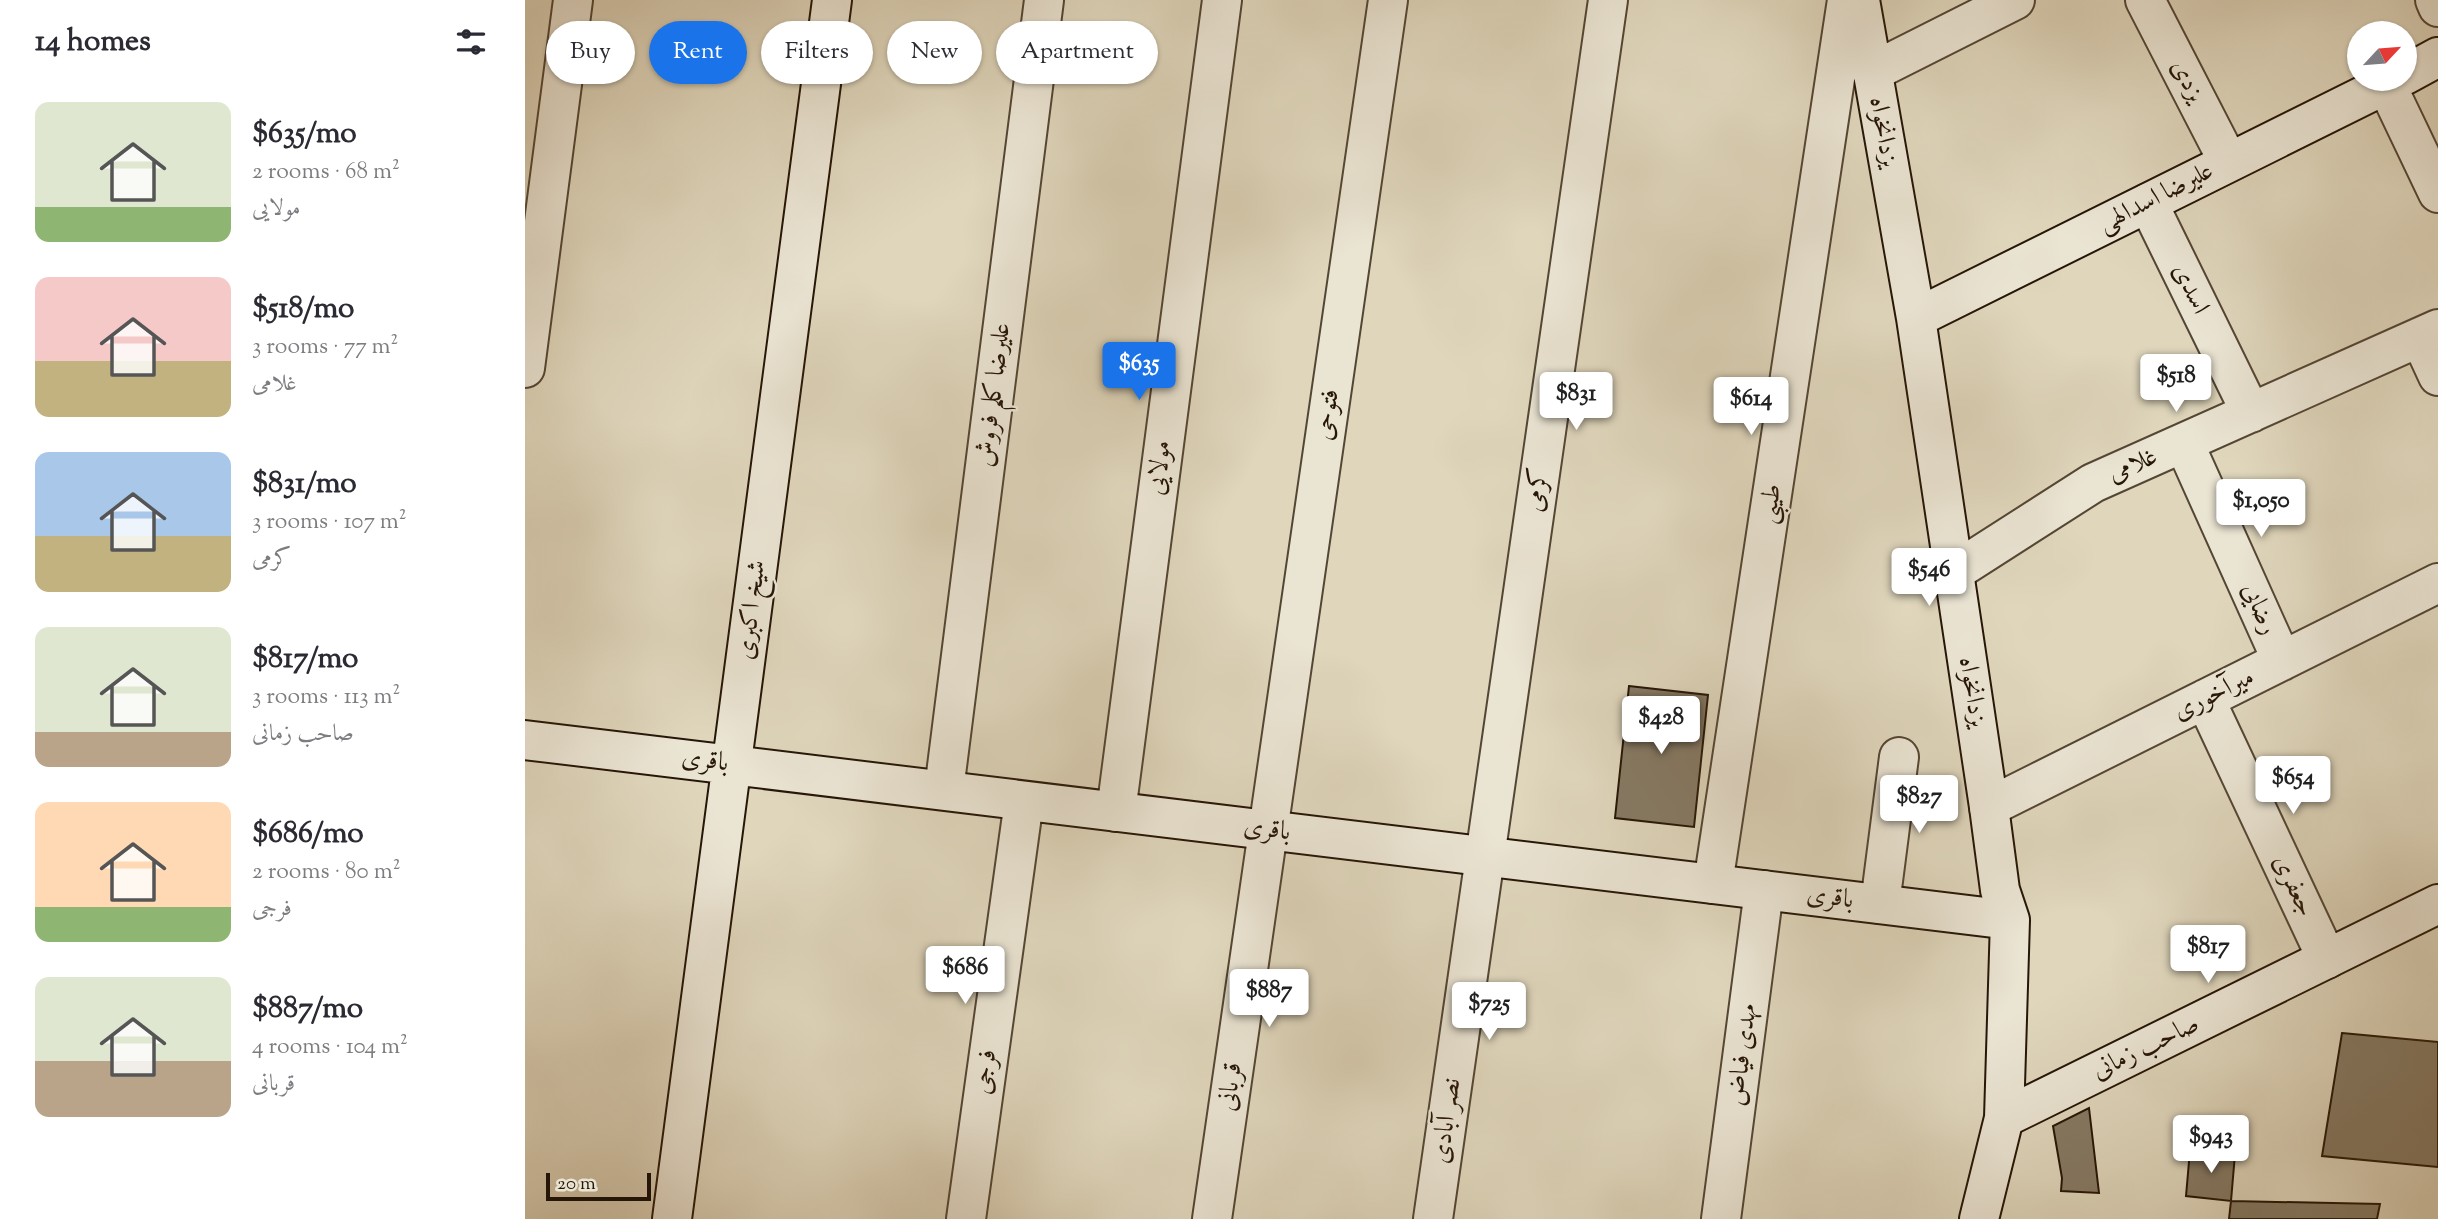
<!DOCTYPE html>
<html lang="en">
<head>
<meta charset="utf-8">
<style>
	:root { --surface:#fff; --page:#f7f7f7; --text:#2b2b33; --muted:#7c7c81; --accent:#1a73e8 }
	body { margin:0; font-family:"Sorts Mill Goudy",Amiri,serif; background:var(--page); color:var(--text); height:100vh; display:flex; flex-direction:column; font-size:26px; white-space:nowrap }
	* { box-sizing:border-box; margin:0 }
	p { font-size:23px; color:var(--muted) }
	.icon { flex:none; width:38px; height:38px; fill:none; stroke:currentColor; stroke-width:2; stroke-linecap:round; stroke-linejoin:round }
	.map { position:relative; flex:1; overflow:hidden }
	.sheet { display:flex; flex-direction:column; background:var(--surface); width:525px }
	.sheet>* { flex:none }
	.top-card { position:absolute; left:21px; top:21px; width:665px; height:63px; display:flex; gap:14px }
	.needle { width:46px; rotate:64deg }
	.buttons { position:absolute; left:1822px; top:21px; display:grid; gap:14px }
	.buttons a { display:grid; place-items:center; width:70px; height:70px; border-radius:50%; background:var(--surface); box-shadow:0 2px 5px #0004; font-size:35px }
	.scale { position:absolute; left:21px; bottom:18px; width:105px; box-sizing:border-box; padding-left:7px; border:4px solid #261607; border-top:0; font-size:19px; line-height:24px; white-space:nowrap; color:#261607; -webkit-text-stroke:5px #eae4d3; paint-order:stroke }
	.price { position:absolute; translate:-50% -60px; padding:0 16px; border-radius:7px; background:#fff; color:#222; font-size:23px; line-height:46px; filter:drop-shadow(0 2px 4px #0008) }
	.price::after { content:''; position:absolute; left:50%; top:42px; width:21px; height:16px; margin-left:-10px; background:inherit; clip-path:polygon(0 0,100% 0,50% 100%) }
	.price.on { background:var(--accent); color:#fff }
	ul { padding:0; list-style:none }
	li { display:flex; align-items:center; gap:21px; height:175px; padding:0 35px }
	li span { display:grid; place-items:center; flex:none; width:196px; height:140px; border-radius:14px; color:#555 }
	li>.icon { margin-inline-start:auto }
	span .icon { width:84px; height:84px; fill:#fffc; stroke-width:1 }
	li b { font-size:30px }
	h2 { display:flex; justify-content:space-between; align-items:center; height:84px; padding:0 35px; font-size:30px }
	.tag { padding:0 24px; border-radius:32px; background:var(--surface); box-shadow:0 2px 5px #0004; font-size:24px; line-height:63px }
	.tag.on { background:var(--accent); color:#fff }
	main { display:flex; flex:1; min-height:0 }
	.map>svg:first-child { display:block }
	.building { fill:#867a65; stroke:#261607; stroke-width:2 }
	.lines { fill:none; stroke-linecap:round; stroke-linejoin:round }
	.street-casing { stroke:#544634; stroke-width:42 }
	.secondary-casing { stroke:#261607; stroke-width:42 }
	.street { stroke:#eae4d3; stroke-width:38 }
	.secondary { stroke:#eae4d3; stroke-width:38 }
	.labels { text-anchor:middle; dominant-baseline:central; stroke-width:5; stroke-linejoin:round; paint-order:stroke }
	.street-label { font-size:26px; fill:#261607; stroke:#eae4d3 }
</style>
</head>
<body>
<main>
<section class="sheet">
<h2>14 homes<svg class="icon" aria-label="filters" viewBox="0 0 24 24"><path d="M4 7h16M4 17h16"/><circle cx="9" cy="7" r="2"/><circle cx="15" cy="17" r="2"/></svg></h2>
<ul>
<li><span style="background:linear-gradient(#dfe7d0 75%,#8fb573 0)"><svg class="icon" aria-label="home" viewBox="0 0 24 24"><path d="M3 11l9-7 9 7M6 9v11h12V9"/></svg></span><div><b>$635/mo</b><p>2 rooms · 68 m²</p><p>مولایی</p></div></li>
<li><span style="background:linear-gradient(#f6c9c9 60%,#c2b280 0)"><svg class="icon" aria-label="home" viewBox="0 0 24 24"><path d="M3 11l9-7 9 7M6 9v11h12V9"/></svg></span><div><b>$518/mo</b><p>3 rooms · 77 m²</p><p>غلامی</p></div></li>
<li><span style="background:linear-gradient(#a9c7e8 60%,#c2b280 0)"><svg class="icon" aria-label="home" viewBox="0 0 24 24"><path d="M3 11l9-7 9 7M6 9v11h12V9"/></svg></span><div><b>$831/mo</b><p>3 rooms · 107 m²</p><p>کرمی</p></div></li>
<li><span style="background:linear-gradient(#dfe7d0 75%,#b9a48a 0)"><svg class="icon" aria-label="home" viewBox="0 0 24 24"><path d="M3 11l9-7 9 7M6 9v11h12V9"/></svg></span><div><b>$817/mo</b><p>3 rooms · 113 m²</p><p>صاحب زمانی</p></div></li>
<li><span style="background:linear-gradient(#ffd9b3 75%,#8fb573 0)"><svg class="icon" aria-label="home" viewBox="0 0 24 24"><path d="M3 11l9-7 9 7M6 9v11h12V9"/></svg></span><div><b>$686/mo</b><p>2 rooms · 80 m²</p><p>فرجی</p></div></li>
<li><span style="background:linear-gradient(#dfe7d0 60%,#b9a48a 0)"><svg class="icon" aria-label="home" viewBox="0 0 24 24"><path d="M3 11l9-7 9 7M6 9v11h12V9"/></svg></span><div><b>$887/mo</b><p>4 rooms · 104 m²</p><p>قربانی</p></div></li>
</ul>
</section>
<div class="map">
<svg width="1913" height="1219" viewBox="0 0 1913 1219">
	<rect width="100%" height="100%" fill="#dfd6bc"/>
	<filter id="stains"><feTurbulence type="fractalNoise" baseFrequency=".00286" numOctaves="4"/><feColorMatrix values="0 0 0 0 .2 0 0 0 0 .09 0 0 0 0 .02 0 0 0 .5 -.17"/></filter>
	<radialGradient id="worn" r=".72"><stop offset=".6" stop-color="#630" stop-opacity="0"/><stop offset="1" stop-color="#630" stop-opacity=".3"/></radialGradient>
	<path class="building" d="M 1104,686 L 1183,695 L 1169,827 L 1090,818 Z
		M 1817,1033 L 1913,1042 L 1913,1167 L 1797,1156 Z
		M 1564,1108 L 1574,1193 L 1536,1191 L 1537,1178 L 1528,1126 Z
		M 1665,1150 L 1710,1154 L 1706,1201 L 1661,1196 Z
		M 1706,1201 L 1855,1204 L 1852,1219 L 1704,1219 Z"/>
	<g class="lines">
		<defs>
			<path id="street" d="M 1620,0 L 1703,161
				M 1910,0 L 1913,7
				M 1347,72 L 1490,0
				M 1861,84 L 1913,193
				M 1623,203 L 1726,413
				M 1895,337 L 1913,376
				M 0,368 L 48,0
				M 1659,443 L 1757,661
				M 1429,572 L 1568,483 L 1913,329
				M 1680,699 L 1802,959
				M 419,790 L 519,0
				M 1464,807 L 1913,583
				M 591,812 L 697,0
				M 1188,884 L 1322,0
				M 1355,904 L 1374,757
				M 441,1219 L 499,801
				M 687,1219 L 863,0
				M 908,1219 L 1083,0
				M 1196,1219 L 1239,890"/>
			<path id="secondary" d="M 1335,0 L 1391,318 L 1464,807 L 1475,890 L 1485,920 L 1479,1118 L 1454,1219
				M 1880,75 L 1913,57
				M 1391,318 L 1872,79
				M 0,740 L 1485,920
				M 1479,1118 L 1913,904
				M 147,1219 L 307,0"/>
		</defs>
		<use href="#street" class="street-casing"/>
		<use href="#secondary" class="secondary-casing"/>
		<use href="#street" class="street"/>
		<use href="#secondary" class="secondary"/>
	</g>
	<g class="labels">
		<g class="street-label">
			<text transform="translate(1662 81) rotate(63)">یزدی</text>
			<text transform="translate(1358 132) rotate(80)">یزدانخواه</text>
			<text transform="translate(1631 198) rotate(-27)">علیرضا اسدالهی</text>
			<text transform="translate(1665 289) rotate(64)">اسدی</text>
			<text transform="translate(469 395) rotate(-83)">علیرضا کلم فروش</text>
			<text transform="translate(803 415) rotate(-82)">فتوحی</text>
			<text transform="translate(1608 466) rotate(-24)">غلامی</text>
			<text transform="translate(635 468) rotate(-83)">مولایی</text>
			<text transform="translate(1013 490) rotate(-82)">کرمی</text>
			<text transform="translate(1246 504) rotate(-81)">طیبی</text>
			<text transform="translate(1734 609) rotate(66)">رضایی</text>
			<text transform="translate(227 610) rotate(-83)">شیخ اکبری</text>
			<text transform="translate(1447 692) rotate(81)">یزدانخواه</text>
			<text transform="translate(1689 695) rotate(-26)">میرآخوری</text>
			<text transform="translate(180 761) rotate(7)">باقری</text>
			<text transform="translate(742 830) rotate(7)">باقری</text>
			<text transform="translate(1768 886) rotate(65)">جعفری</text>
			<text transform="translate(1305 898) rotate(7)">باقری</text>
			<text transform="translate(1621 1048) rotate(-26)">صاحب زمانی</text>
			<text transform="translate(1218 1055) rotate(-83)">مهدی فیاض</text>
			<text transform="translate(461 1072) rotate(-82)">فرجی</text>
			<text transform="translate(706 1087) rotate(-82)">قربانی</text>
			<text transform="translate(922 1121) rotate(-82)">نصر آبادی</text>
		</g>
	</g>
	<rect width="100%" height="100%" filter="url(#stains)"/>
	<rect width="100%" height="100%" fill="url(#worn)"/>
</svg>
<div class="buttons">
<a><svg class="needle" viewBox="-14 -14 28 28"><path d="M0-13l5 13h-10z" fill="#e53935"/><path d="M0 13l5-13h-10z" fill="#7c7c81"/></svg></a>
</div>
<div class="scale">20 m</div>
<b class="price on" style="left:614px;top:402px">$635</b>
<b class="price" style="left:1651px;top:414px">$518</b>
<b class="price" style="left:1051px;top:432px">$831</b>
<b class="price" style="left:1226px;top:437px">$614</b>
<b class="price" style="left:1736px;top:539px">$1,050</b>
<b class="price" style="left:1404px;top:608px">$546</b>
<b class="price" style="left:1136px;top:756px">$428</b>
<b class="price" style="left:1768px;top:816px">$654</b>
<b class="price" style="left:1394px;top:835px">$827</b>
<b class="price" style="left:1683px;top:985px">$817</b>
<b class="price" style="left:440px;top:1006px">$686</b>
<b class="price" style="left:744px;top:1029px">$887</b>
<b class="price" style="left:964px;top:1042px">$725</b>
<b class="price" style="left:1686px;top:1175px">$943</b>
<div class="top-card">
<a class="tag">Buy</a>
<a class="tag on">Rent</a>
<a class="tag">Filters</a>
<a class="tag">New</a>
<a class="tag">Apartment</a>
</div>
</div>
</main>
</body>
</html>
